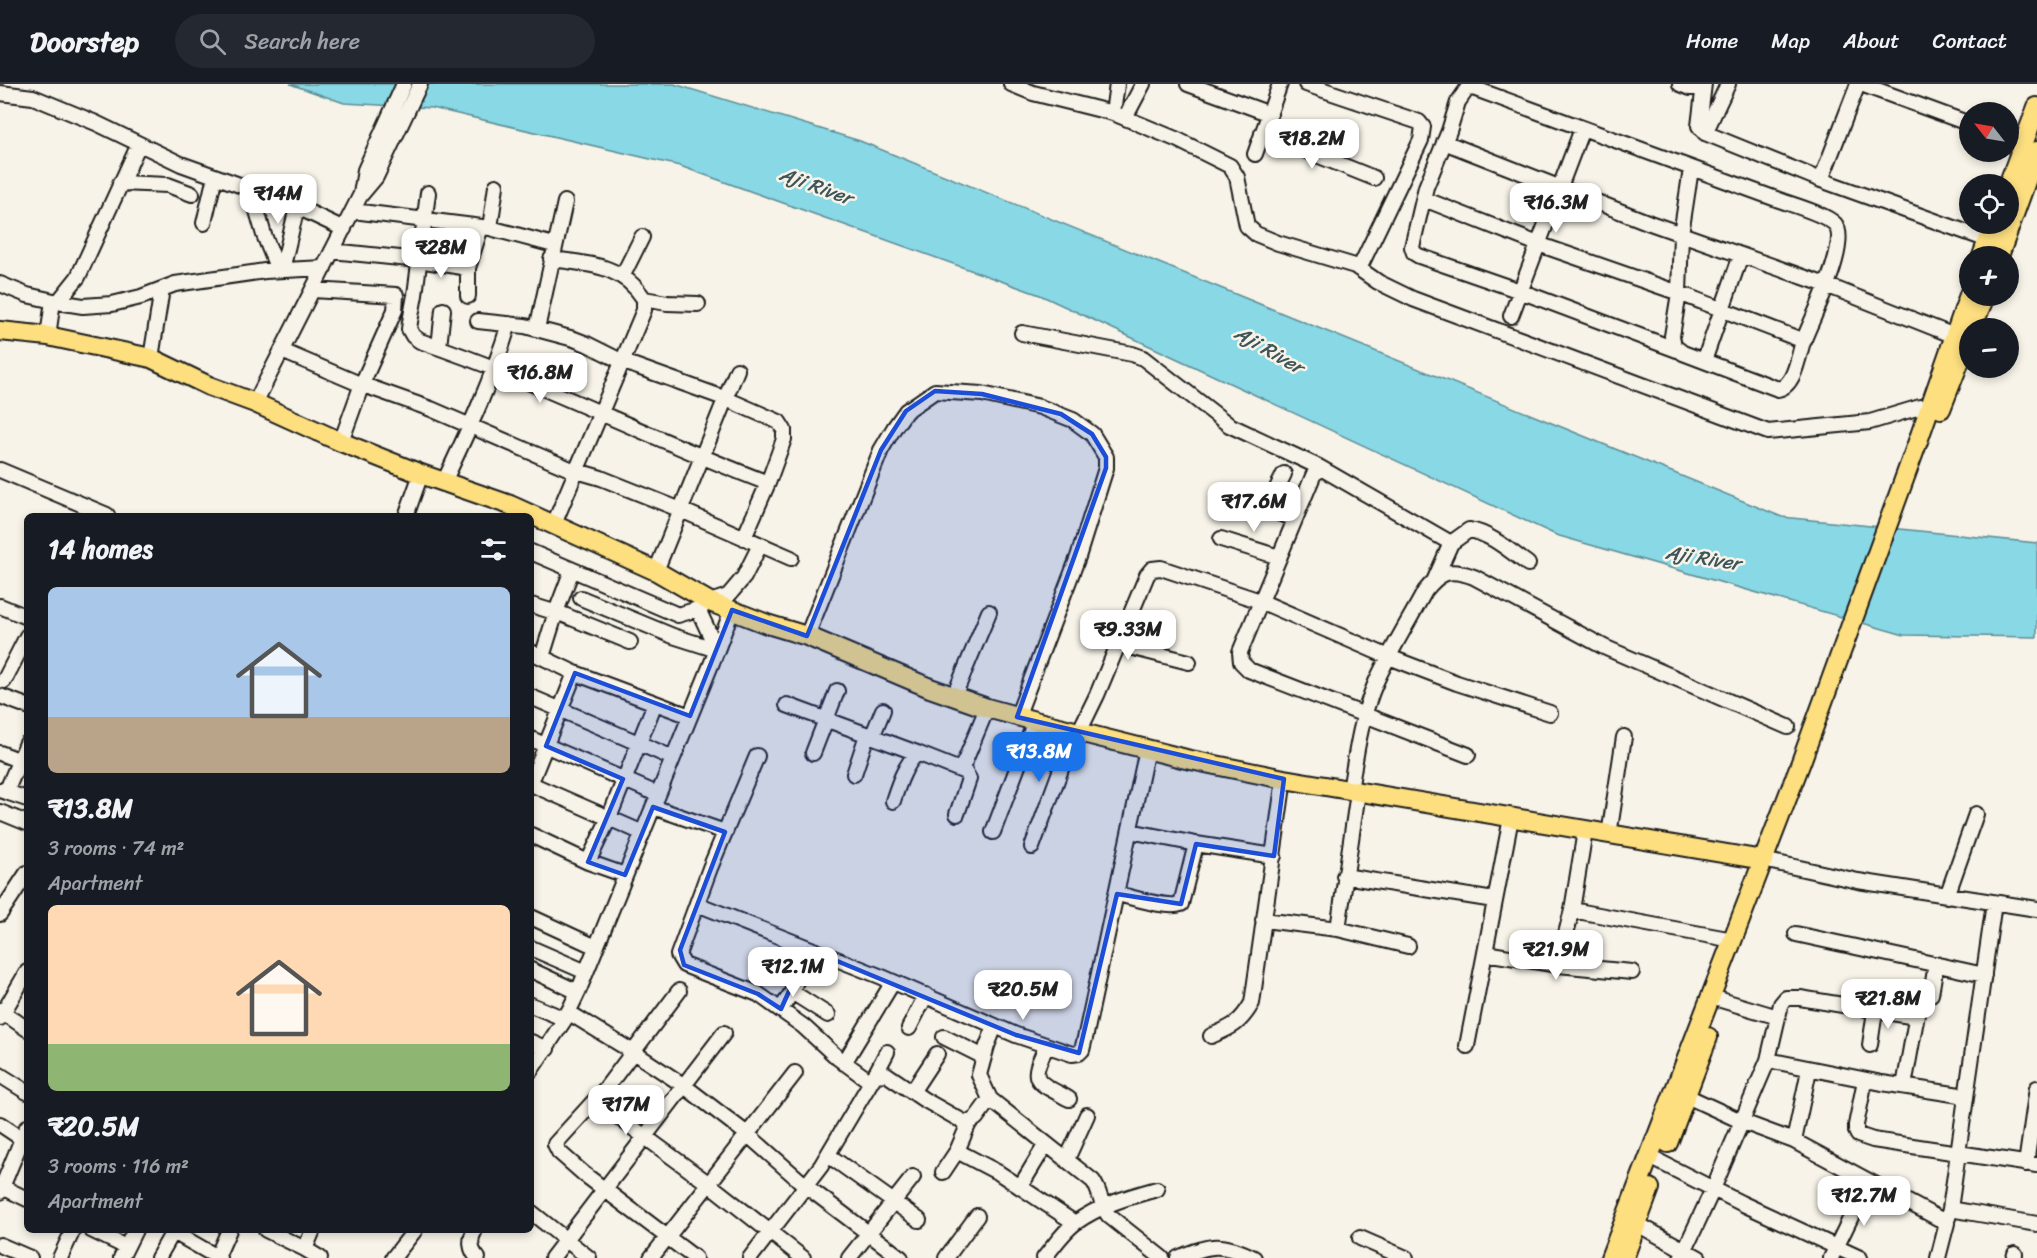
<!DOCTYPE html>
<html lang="en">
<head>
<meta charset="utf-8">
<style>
	:root { --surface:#171b24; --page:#242831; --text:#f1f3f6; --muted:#9ea1a6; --line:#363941; --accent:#1a73e8 }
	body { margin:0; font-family:Sriracha,sans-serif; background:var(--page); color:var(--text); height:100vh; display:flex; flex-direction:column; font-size:22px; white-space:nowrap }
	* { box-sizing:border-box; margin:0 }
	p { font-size:20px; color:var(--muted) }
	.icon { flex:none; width:33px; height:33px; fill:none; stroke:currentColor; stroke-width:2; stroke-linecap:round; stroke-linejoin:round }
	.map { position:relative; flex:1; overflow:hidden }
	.side { position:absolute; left:24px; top:429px; width:510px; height:720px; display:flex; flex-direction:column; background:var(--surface); border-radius:9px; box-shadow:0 3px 9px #0003 }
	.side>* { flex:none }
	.needle { width:39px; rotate:301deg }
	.tools { position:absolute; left:1959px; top:18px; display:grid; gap:12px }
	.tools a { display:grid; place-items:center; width:60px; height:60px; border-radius:50%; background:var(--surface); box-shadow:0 3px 9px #0003; font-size:30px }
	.price { position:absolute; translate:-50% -51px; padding:0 14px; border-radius:12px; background:#fff; color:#222; font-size:20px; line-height:39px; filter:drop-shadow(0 2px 3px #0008) }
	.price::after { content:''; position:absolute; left:50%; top:36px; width:18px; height:14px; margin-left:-9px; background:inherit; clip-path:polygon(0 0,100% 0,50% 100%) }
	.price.current { background:var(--accent); color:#fff }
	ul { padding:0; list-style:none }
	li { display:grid; align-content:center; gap:12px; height:318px; padding:0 24px }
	li span { display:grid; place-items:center; height:186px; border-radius:9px; color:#555 }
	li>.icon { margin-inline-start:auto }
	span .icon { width:108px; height:108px; fill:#fffc; stroke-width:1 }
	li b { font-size:26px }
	h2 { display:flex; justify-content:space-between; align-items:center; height:72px; padding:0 24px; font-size:26px }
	header { display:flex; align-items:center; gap:36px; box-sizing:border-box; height:84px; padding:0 30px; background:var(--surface); border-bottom:2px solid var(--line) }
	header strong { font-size:28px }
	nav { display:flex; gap:33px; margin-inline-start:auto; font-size:21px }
	.search { width:420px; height:54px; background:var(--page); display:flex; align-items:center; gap:15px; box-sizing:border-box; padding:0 21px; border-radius:33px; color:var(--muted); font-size:22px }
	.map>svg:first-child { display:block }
	.water { fill:#89d8e6; stroke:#5d8d95; stroke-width:1.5 }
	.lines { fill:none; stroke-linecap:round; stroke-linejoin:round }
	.minor-casing { stroke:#1c1c1c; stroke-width:18 }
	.major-casing { stroke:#1c1c1c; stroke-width:22 }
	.minor { stroke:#f7f3e8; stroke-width:14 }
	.major { stroke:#fddf80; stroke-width:18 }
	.marked { fill:#1d4ed8; fill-opacity:0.2; stroke:#1d4ed8; stroke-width:4.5; stroke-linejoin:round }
	.labels { text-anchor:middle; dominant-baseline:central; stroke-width:5; stroke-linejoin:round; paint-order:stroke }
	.water-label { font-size:20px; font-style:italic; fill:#3d5459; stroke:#f7f3e8 }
</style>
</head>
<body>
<header>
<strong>Doorstep</strong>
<div class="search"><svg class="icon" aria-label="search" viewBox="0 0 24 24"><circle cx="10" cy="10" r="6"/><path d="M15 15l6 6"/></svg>Search here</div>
<nav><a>Home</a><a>Map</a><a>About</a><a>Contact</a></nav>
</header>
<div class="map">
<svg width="2037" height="1174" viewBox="0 0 2037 1174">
	<rect width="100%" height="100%" fill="#f7f3e8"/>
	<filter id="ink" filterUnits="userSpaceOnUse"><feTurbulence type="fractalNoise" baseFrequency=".0167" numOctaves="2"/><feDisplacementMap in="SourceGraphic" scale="12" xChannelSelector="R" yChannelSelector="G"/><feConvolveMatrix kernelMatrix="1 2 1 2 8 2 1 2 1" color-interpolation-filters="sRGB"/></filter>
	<g filter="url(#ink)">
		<path class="water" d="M 290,0 L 674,0 L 860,57 L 1782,433 L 2037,459 L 2037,553 L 1904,551 L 1556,451 L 1040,211 L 680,82 L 432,24 L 344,19 Z"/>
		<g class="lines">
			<defs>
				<path id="minor" d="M 1011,0 L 1033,9 L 1113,29
					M 1117,0 L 1113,29 L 1178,56 L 1230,82 L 1237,93 L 1247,142 L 1256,150 L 1278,159 L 1355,182 L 1378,198 L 1413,215 L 1768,348 L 1870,338 L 1920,323 L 1930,323 L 1939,326
					M 1188,0 L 1270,30
					M 1306,0 L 1419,38 L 1423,43 L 1421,56 L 1359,185
					M 1680,0 L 1690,4 L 1703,3
					M 1704,0 L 1699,42 L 1705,49 L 1821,96 L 1988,156
					M 1861,0 L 1970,40
					M 0,9 L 33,13 L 96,39 L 181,80 L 287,118 L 344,145
					M 1125,34 L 1143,0
					M 1262,49 L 1374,94
					M 1705,49 L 1728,0
					M 2008,54 L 2024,59
					M 1444,58 L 1650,139 L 1826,201 L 1962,255
					M 1255,70 L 1280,0
					M 1821,96 L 1858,0
					M 120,99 L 168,101 L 192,110
					M 251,106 L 264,151 L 278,186
					M 428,109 L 415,211 L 410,238 L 409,245 L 413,252 L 420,257 C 539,297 651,355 768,399
					M 361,110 L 365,86 L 404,0
					M 1424,115 L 1538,160 L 1679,209 L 1804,257
					M 353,127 L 490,144 L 554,161
					M 204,139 L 215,92
					M 490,144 L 496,102
					M 332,167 L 419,176 L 468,184
					M 551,175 C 588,180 622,180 644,215 L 644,226 L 554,440
					M 282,186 L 297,123
					M 623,191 L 642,153
					M 0,200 L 27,211 L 58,218 L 83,222 L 112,220 L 141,213 L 175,200 L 265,187 L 324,184
					M 313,206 L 396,211 L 395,226 L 362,300 L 341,358
					M 468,212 L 468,184 L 481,143
					M 644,215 L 667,219 L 698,220
					M 58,218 L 78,193 L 139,60
					M 1511,232 L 1582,45
					M 478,237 L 525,242 L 574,255 L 587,260 L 621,277 L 724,314 L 779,338 L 784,346 L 784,355 L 768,399 L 744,454
					M 537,245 L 565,118
					M 1022,249 L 1132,270 L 1143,274 L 1229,341 L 1319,383
					M 48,252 L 53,217
					M 439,263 L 443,226
					M 1677,266 L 1520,207 L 1419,172 L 1414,169 L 1412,163 L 1426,103 L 1449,47 L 1458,18 L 1467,5 L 1473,4 L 1779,116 C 1793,121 1825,130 1835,140 C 1851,159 1811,236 1803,258 C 1798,272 1795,302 1778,305 L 1683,269 L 1674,262 L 1672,252 L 1679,209 L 1681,150 L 1691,85
					M 282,267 L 355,298 L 431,325 L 570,385 L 601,394 L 681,426 L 791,474
					M 151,274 L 162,205
					M 1704,277 L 1741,171
					M 255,319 L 360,112 L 376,93 L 420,0
					M 0,386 L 107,431
					M 444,398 C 469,345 492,296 509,240
					M 1246,417 L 1295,435
					M 1267,424 L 1284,390
					M 406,432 L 421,390
					M 1221,455 L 1279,473
					M 1451,459 L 1319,383 L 1313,392 L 1240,568 L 1241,578 L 1249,586 L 1468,671
					M 531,468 L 678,531 L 698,525 L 710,518 L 728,512 L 744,493 L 760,461
					M 656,487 L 737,286
					M 1435,495 L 1451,459 L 1469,446 C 1490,449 1511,468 1528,480
					M 581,514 L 673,552 L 717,566
					M 531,521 L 564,531 L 630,558
					M 0,522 L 27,533
					M 698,525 L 717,566
					M 807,552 L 881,366 L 894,344 L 906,327 L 935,307 L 982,310 L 1040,323 L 1073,336 L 1092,350 L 1106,373 L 1106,384 L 1078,473 L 1017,633
					M 1118,560 L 1189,578
					M 531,568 L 575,589 L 690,632
					M 542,573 L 556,528 L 572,486
					M 4,597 L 27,552
					M 0,612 L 27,622
					M 954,612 L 989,528
					M 531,613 L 673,674
					M 787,621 L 917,669
					M 872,653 L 883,626
					M 531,655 L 657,710
					M 0,669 L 26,679
					M 813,669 L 837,607
					M 757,672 L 710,784 L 678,871 L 684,881 L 758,910 L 803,942 L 838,974 L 871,998
					M 854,690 L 867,651
					M 531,698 L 575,589
					M 531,700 L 643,749
					M 0,706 L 27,715
					M 1350,707 C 1356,670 1361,632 1376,598 C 1390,567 1409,537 1425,507 C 1441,487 1449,484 1474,493 L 1604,563 L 1788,643
					M 6,708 L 27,659
					M 893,717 C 899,699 904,683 917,669 L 960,686 L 965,677 L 987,624
					M 653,723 L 725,748
					M 0,728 L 27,739
					M 957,730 L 969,695 L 965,688 L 960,686
					M 1130,747 L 1196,760 L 1274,772
					M 993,748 L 1035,637
					M 531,751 L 588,778 L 625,791
					M 1609,751 L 1624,653
					M 1032,763 L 1061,685 L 1097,611 L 1147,491 L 1152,485 L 1161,484 L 1260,517 L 1389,573 L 1457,599 L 1550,629
					M 1763,776 L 1858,797 L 2037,825
					M 588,778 L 609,734 L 655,619
					M 1344,792 L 1494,816
					M 1117,810 C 1132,813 1167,825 1181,820 L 1196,760
					M 1947,812 L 1976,730
					M 697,820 L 882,893 L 1016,951 L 1072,970 L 1079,969 L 1082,966 L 1086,950 L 1147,665
					M 1572,826 L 1733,856
					M 0,830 L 27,789
					M 531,833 L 596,863
					M 1263,836 L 1338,845 L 1408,862
					M 1338,845 L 1358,708
					M 1796,850 L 1984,891
					M 531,864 L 586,888
					M 1485,869 L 1558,881 L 1632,888
					M 1558,881 L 1572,826 L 1585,747
					M 531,886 L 578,908
					M 679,907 L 606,1004 L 555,1060 L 559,1068 L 584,1090 L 695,1174
					M 792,908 L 828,931
					M 1711,913 L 1778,933 L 1768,976 L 1882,999 L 1966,1012
					M 531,921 L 565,935
					M 781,925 L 792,908 L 808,865
					M 0,926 L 27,945
					M 568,928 L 633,968 L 683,1001 L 747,1050 L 806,1102 L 901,1174
					M 1778,933 L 1781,920 L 1786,914 L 1800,914 L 1916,933
					M 0,934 L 27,888
					M 995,942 L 987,962 L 979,991 L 990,1015 L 1093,1097 C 1101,1108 1100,1121 1109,1132 L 1162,1174
					M 909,944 L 926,911
					M 1211,952 C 1232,943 1240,940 1252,919 L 1284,695
					M 944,953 L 984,973
					M 531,958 L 547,965
					M 1870,961 L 1875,927
					M 1047,962 C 1027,999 1037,997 1069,1015
					M 1467,962 L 1511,734
					M 844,979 L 893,898
					M 531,986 L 565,935 L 578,908 L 717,566 L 732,526
					M 0,991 L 27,1008
					M 875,991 L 887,968
					M 1865,996 L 1856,1041 L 1856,1047 L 1858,1051 L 1873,1056 L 2037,1081
					M 1904,1002 L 1919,919 L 1931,910 L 1936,880
					M 912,1008 L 937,970
					M 1678,1008 L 1743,1038 L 1794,1057 L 1947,1139 L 1938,1174
					M 595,1016 L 709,1100 L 803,1174
					M 969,1039 L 957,1067 L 999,1089 L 1075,1139
					M 0,1040 L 27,1058
					M 1794,1057 L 1809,986
					M 828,1071 L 919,1136
					M 1650,1073 L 1741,1119 L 1860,1174
					M 1067,1075 L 1087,1031
					M 2026,1080 L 2037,1004
					M 943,1088 L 957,1067
					M 0,1102 L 27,1115
					M 1020,1103 L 1046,1060
					M 0,1108 L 27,1043
					M 1950,1125 L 1994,819
					M 531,1128 L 589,1174
					M 1948,1134 L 1950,1125 L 2037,1140
					M 1630,1136 L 1699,1174
					M 91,1146 L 126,1163
					M 170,1146 L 219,1174
					M 266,1146 L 305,1165 L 313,1146
					M 475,1146 C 469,1156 470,1166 478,1174
					M 1360,1154 L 1406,1174
					M 0,1161 L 30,1174
					M 305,1165 L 320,1174
					M 217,1173 L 229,1146
					M 60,1174 L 73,1146
					M 121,1174 L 135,1146
					M 158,1174 L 173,1148
					M 393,1174 L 415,1146
					M 552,1174 L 724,949
					M 651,1174 L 795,989
					M 750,1174 L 821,1082 L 875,991 L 886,990 L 923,1015 L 962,1037 L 969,1039 L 976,1034 L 990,1015
					M 849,1174 L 913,1093
					M 946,1174 L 977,1132
					M 1044,1174 C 1054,1162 1063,1148 1075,1139 C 1100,1121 1128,1113 1157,1105
					M 1178,1174 C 1210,1160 1222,1158 1254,1174
					M 1681,1174 L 1713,1105 L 1768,976
					M 1831,1174 L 1868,1098
					M 2014,1174 L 2015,1170"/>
				<path id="major" d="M 2008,101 L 2037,23
					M 1982,172 L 1994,140
					M 1999,172 L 2037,67
					M 1972,244 L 1985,212
					M 0,247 L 48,252 L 151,274 L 209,302 L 255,319 L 341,358 L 421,390 L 510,421 L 656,487 L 710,518 L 767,540 L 807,552 L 930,604 L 987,624 L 1035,637 L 1186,675 L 1284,695 L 1763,776
					M 1941,325 L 1970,251
					M 1668,1059 L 1708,953
					M 1610,1174 L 1801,678 L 1917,360 L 1970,208
					M 1624,1174 L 1650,1104"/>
			</defs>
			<use href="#minor" class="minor-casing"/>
			<use href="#major" class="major-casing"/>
			<use href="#minor" class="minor"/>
			<use href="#major" class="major"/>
		</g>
	</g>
	<path class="marked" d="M 935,307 L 982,310 L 1061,330 L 1092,350 L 1106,373 L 1106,384 L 1017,633 L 1284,695 L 1274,772 L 1196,760 L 1181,820 L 1117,810 L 1079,969 L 1016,951 L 808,865 L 781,925 L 758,910 L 684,881 L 680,866 L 725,748 L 653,723 L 625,791 L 588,778 L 623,695 L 546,662 L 575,589 L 690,632 L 732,526 L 807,552 L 881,366 L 906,327 Z"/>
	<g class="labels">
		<g class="water-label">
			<text transform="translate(816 102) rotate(20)">Aji River</text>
			<text transform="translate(1269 266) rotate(30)">Aji River</text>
			<text transform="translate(1703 474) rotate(9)">Aji River</text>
		</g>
	</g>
</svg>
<div class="tools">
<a><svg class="needle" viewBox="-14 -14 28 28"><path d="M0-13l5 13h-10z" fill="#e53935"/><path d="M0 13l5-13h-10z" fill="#9ea1a6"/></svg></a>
<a><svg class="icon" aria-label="locate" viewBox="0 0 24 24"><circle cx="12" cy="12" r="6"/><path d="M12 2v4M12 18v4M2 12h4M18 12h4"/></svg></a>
<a>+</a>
<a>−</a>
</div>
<b class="price" style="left:1312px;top:86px">₹18.2M</b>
<b class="price" style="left:278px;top:141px">₹14M</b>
<b class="price" style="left:1556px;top:150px">₹16.3M</b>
<b class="price" style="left:441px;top:195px">₹28M</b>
<b class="price" style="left:540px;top:320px">₹16.8M</b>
<b class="price" style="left:1254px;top:449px">₹17.6M</b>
<b class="price" style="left:1128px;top:577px">₹9.33M</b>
<b class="price current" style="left:1039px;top:699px">₹13.8M</b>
<b class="price" style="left:1556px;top:897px">₹21.9M</b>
<b class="price" style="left:793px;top:914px">₹12.1M</b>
<b class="price" style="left:1023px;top:937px">₹20.5M</b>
<b class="price" style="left:1888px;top:946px">₹21.8M</b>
<b class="price" style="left:626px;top:1052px">₹17M</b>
<b class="price" style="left:1864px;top:1143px">₹12.7M</b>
<section class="side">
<h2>14 homes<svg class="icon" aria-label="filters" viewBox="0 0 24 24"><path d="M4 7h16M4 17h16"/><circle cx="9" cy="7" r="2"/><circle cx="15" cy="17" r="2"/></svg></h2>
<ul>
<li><span style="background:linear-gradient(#a9c7e8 70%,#b9a48a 0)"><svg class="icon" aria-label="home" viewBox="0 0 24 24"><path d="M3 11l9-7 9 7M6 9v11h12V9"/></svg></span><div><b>₹13.8M</b><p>3 rooms · 74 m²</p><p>Apartment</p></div></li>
<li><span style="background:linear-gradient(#ffd9b3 75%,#8fb573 0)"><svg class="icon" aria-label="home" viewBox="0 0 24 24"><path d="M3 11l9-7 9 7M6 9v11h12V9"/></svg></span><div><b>₹20.5M</b><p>3 rooms · 116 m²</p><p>Apartment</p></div></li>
</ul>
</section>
</div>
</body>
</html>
